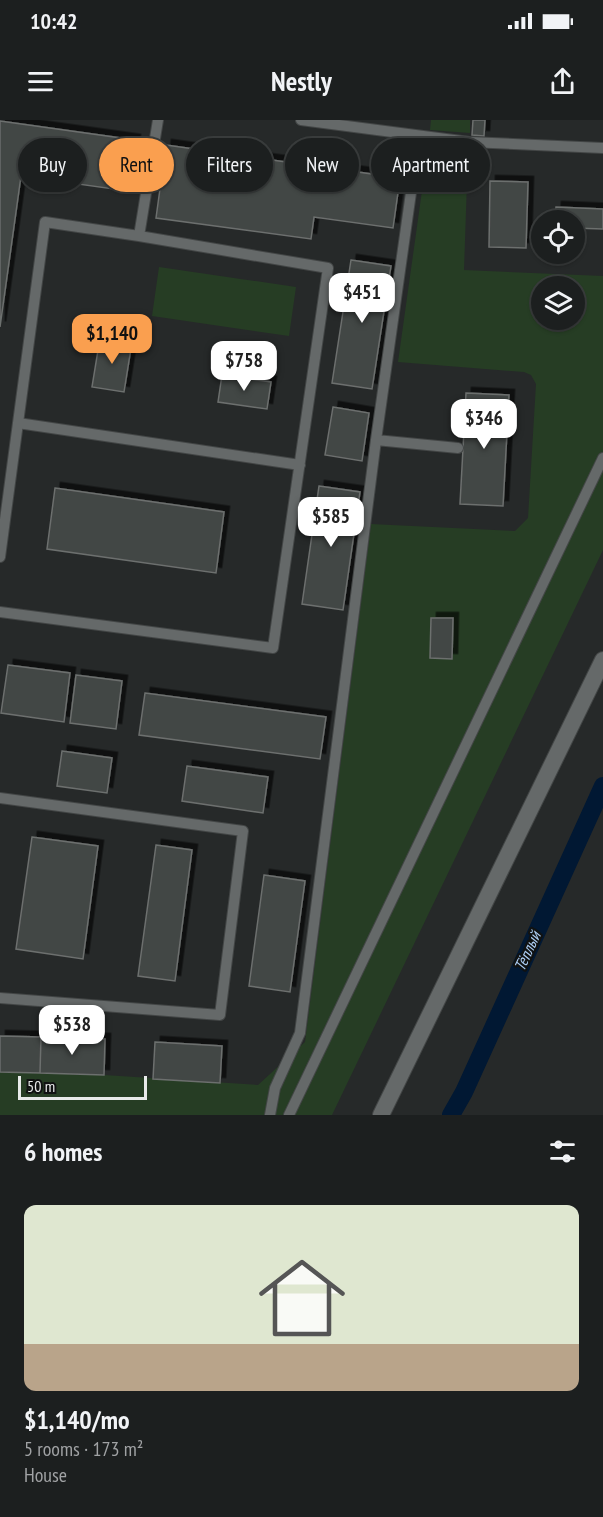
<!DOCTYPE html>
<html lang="en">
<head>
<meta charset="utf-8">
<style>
	:root { --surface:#1c1f1f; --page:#252728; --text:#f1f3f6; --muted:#a0a2a4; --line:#3a3d3d; --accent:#fa9f4f }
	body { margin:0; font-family:"PT Sans Narrow",sans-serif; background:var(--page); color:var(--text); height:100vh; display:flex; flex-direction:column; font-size:22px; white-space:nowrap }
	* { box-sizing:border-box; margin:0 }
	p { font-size:20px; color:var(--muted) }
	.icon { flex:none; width:33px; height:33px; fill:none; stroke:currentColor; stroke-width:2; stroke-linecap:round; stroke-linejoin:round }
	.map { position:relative; height:995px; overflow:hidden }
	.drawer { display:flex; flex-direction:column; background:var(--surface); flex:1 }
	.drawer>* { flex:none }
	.banner { position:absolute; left:18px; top:18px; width:567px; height:54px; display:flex; gap:12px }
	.fabs { position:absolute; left:531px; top:90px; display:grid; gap:12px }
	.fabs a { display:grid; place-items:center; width:54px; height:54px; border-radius:50%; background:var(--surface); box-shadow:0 2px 4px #0004,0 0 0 2px var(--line); font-size:30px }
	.scale { position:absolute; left:18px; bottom:15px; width:129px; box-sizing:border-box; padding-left:6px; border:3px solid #e8eaea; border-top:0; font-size:16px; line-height:21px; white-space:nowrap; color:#e8eaea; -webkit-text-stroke:4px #101212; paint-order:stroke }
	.price { position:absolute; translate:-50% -51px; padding:0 14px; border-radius:12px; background:#fff; color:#222; font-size:20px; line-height:39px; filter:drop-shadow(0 2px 3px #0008) }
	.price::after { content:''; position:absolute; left:50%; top:36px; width:18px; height:14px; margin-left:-9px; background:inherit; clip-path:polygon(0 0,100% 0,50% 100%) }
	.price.active { background:var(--accent); color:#111 }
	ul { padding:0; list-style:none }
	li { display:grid; align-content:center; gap:12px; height:318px; padding:0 24px }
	li span { display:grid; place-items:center; height:186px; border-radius:12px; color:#555 }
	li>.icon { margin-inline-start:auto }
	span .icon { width:108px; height:108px; fill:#fffc; stroke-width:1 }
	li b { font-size:26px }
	h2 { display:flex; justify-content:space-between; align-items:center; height:72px; padding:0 24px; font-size:26px }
	.tag { padding:0 21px; border-radius:27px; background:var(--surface); box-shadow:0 2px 4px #0004,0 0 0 2px var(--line); font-size:21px; line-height:54px }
	.tag.active { background:var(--accent); color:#111 }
	.status { display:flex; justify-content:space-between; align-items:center; height:42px; padding:0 30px; background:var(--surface); direction:ltr }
	.status svg { height:16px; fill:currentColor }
	header { display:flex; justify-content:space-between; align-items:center; height:78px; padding:0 24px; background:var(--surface); font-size:27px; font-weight:700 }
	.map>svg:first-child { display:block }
	.green { fill:#263d24; fill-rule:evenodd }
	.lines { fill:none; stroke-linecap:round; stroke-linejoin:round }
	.canal { stroke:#011833; stroke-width:18 }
	.building { fill:#434645; stroke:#6c6f6e; stroke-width:1.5; filter:url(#shadow) }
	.service-casing { stroke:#434646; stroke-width:12 }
	.minor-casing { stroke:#434646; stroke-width:18 }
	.service { stroke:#656969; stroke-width:10 }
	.minor { stroke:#656969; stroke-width:16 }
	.labels { text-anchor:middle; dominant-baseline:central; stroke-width:4.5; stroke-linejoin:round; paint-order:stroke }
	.water-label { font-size:16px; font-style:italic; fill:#accdf3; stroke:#101212 }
</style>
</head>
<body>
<div class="status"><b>10:42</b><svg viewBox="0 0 49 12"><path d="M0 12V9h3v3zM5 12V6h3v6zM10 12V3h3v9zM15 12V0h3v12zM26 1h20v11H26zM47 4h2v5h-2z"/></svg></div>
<header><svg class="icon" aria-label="menu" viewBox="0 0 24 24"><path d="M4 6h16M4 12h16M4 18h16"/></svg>Nestly<svg class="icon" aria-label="share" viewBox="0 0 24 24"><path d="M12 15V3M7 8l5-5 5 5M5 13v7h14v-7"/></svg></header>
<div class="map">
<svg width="603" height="995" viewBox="0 0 603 995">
	<defs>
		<filter id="shadow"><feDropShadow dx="5.5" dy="-5.5" stdDeviation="0" flood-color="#0009"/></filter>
	</defs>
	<rect width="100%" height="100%" fill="#262929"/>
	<path class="green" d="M 431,0 L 470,0 L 470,13 L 430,10 Z
		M 428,28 L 468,32 L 464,150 L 603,156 L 603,430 L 332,995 L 0,995 L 0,952 L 104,955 L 258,965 L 305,922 L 371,404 L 515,411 L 528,398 L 536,264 L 531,255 L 524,252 L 398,242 ZM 542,166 L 574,166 L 574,200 L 542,200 Z
		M 159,147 L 296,167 L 289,216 L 152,196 Z"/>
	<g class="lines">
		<path class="canal" d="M 451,995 L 464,972 L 603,666"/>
	</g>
	<path class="building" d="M 473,0 L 485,0 L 484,16 L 472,15 Z
		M 0,1 L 135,20 L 128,71 L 21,56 L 0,207 Z
		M 166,25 L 400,58 L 393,108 L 314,97 L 311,119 L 156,98 Z
		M 490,61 L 528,62 L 526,128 L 489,127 Z
		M 556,87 L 603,89 L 603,109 L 574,108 L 574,100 L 555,100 Z
		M 351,140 L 391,146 L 372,269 L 332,263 Z
		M 100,218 L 132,222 L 124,272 L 92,267 Z
		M 222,255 L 271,262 L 267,289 L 218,282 Z
		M 466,273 L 509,275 L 503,386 L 460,384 Z
		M 333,287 L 369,293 L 362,341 L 325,335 Z
		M 319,366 L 360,372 L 343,490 L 302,484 Z
		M 55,368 L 224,392 L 216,453 L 47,429 Z
		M 431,498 L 453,498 L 452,539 L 430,538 Z
		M 8,545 L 70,553 L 64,602 L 1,593 Z
		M 76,555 L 122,561 L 116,609 L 70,603 Z
		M 145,573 L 326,597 L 320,639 L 139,615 Z
		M 62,631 L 112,638 L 107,673 L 57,666 Z
		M 187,646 L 268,657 L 263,693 L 182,681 Z
		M 32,717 L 98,726 L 83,839 L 16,829 Z
		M 156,725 L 192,730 L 175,861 L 138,856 Z
		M 264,755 L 305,761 L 290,872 L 249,866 Z
		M 0,916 L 41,917 L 40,953 L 0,952 Z
		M 41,917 L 105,919 L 104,955 L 40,953 Z
		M 155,922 L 222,926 L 220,963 L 153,959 Z"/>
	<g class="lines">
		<defs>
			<path id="service" d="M 301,0 L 469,22 L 603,28
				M 18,303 L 300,345
				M 376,320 L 458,328
				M 0,437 L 45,102 L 139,116 L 158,0
				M 0,492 L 273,528 L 328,148 L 139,116
				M 0,678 L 243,711 L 220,895 L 0,878
				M 270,995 L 275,968 L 300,913 L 376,320 L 419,16
				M 289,995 L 603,338"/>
			<path id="minor" d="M 381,995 L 603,540"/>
		</defs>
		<use href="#service" class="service-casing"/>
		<use href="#minor" class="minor-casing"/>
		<use href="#service" class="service"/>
		<use href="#minor" class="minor"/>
	</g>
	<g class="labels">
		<g class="water-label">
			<text transform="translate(527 831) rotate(-65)">Тёплый</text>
		</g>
	</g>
</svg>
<div class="fabs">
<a><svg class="icon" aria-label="locate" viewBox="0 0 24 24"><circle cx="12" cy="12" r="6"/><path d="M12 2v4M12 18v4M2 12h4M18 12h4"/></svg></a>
<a><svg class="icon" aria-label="layers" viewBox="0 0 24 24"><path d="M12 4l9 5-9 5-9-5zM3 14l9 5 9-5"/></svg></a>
</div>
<div class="scale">50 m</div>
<b class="price" style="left:362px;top:204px">$451</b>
<b class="price active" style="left:112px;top:245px">$1,140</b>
<b class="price" style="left:244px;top:272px">$758</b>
<b class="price" style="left:484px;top:330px">$346</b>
<b class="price" style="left:331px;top:428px">$585</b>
<b class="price" style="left:72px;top:936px">$538</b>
<div class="banner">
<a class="tag">Buy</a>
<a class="tag active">Rent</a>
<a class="tag">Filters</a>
<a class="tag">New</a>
<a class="tag">Apartment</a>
</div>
</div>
<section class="drawer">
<h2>6 homes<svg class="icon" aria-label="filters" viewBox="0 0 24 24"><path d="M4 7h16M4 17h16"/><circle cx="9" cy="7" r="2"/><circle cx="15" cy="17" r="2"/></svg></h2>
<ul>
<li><span style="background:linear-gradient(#dfe7d0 75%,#b9a48a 0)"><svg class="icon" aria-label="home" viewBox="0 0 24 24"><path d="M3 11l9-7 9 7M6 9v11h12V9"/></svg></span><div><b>$1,140/mo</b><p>5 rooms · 173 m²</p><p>House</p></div></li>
</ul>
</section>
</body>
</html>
